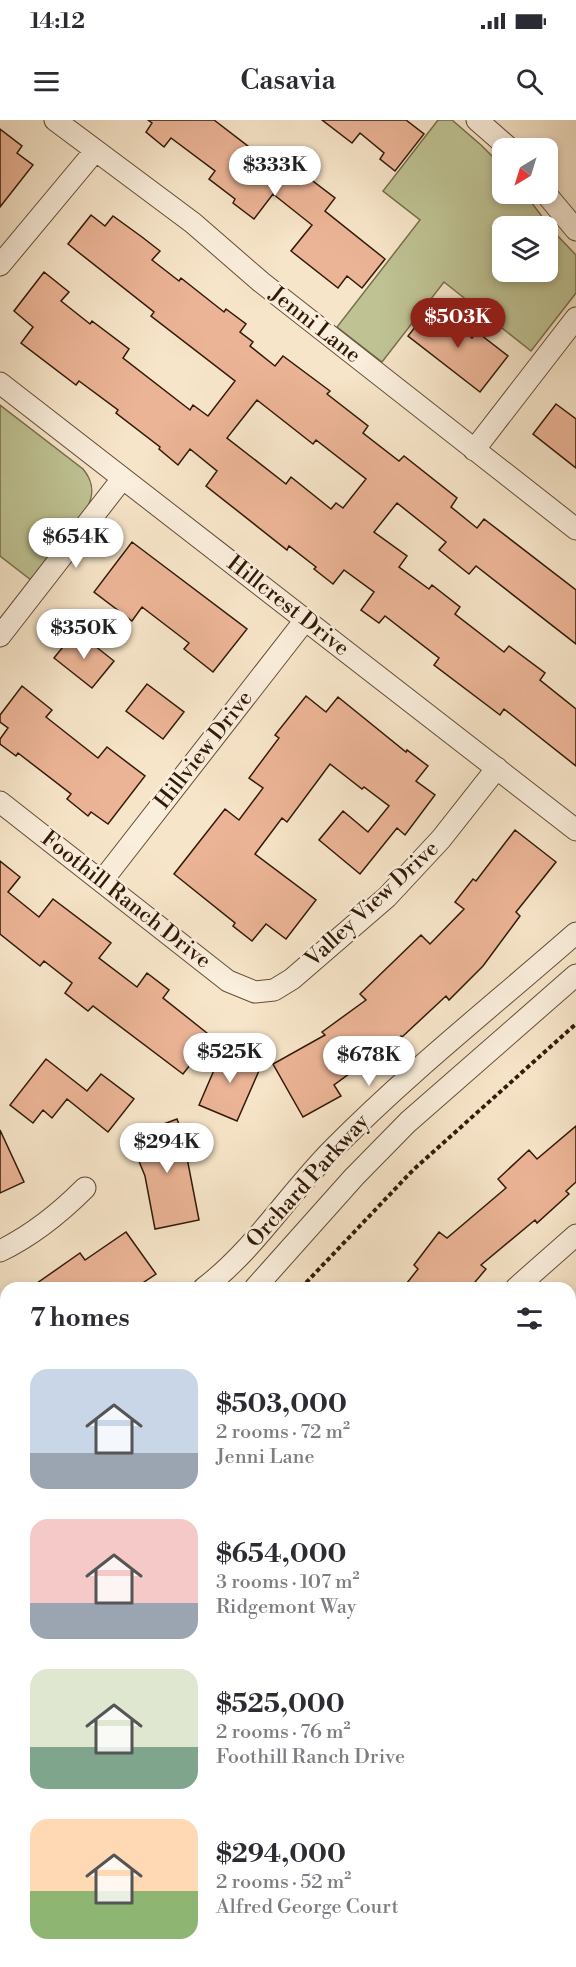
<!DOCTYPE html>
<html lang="en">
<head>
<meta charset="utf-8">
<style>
	:root { --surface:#fff; --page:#f7f7f7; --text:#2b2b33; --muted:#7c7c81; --accent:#8f2418 }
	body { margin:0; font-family:"Libre Bodoni",serif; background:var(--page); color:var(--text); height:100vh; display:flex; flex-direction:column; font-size:22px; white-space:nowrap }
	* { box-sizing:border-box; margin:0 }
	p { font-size:20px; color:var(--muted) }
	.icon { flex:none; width:33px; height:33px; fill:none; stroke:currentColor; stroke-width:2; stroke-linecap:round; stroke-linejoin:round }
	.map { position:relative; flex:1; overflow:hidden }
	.drawer { position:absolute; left:0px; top:1162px; width:576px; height:686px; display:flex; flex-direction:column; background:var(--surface); border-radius:18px 18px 0 0; box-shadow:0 3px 9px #0003 }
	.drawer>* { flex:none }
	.needle { width:39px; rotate:218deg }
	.fabs { position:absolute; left:492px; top:18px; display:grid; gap:12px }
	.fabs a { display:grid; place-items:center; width:66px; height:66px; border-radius:12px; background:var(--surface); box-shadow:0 3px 9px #0003; font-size:30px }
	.price { position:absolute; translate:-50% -51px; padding:0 14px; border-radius:21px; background:#fff; color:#222; font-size:20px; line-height:39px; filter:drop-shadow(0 2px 3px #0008) }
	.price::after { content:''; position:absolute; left:50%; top:36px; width:18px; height:14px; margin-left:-9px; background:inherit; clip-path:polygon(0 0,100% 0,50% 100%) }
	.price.current { background:var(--accent); color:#fff }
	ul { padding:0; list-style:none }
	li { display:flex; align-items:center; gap:18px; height:150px; padding:0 30px }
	li span { display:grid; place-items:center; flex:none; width:168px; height:120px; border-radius:18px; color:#555 }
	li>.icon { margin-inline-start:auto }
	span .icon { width:72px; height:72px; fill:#fffc; stroke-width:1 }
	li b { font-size:26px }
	h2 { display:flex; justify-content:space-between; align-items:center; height:72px; padding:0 30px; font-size:26px }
	.status { display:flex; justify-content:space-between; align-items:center; height:42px; padding:0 30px; background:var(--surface); direction:ltr }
	.status svg { height:16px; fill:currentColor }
	header { display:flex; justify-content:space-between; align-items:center; height:78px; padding:0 30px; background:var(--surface); font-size:27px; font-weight:600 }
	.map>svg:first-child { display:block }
	.green { fill:#bfc394; stroke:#786e4e; stroke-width:1.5; fill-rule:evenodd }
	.building { fill:#ebb496; stroke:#321a08; stroke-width:1.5; fill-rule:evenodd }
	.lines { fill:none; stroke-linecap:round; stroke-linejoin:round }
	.minor-casing { stroke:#634d38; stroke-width:23 }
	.path { stroke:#321a08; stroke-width:4; stroke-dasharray:4.5 3; stroke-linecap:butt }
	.minor { stroke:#faeedc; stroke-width:21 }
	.labels { text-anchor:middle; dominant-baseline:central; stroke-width:5; stroke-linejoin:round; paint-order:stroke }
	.street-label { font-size:22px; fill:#321a08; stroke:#faeedc }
</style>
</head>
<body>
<div class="status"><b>14:12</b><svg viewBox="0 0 49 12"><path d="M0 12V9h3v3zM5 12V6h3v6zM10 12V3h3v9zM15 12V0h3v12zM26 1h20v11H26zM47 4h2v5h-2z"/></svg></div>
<header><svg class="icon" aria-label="menu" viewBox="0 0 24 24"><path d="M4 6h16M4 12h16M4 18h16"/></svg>Casavia<svg class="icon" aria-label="search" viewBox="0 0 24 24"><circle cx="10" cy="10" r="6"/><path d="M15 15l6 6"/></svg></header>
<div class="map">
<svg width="576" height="1847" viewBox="0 0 576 1847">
	<rect width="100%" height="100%" fill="#f7e5c9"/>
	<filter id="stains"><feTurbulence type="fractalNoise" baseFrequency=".00333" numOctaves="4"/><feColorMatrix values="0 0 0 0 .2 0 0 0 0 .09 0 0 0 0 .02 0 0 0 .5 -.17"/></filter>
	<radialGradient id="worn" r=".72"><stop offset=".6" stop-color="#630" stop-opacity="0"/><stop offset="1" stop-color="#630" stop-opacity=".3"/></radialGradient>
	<path class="green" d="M 438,0 L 452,0 L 481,25 L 502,46 L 502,74 L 525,74 L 553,111 L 576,135 L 576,173 L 531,231 L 444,162 L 382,242 L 337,207 L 420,100 L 383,71 ZM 548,106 L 548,152 L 502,152 L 502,106 Z
		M 0,285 L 83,349 C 93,361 95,373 87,388 L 31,460 L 0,436 Z"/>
	<path class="building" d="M 148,0 L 214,0 L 266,40 L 267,39 L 283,52 L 292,40 L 311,55 L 309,58 L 335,78 L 325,91 L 385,139 L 362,168 L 347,156 L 338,168 L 291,131 L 312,105 L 273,74 L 254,99 L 233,83 L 235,79 L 209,59 L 215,51 L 171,18 L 164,27 L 146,12 L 152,3 Z
		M 322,0 L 406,0 L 424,14 L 395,51 L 380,39 L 384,33 L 360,13 L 352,23 Z
		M 0,9 L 22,26 L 17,33 L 33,45 L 0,87 Z
		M 91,95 L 105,106 L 113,96 L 142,117 L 160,131 L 152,140 L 179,161 L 181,158 L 224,192 L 226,189 L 246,204 L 240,212 L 253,222 L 250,226 L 275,246 L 283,236 L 330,271 L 327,274 L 368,306 L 363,313 L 399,341 L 404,336 L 457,378 L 451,387 L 477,408 L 484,399 L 576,470 L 576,524 L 476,446 L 469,454 L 439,430 L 446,422 L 397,383 L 374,412 L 407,436 L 399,447 L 429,469 L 432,465 L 460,487 L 455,494 L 504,532 L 509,526 L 545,553 L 540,560 L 576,589 L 576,646 L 504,589 L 500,595 L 434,545 L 439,538 L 385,496 L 379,503 L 361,490 L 374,472 L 344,450 L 333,464 L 314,449 L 316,447 L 289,426 L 287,430 L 206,366 L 217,351 L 190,329 L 178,345 L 159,329 L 160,327 L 116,293 L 118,290 L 79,261 L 76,265 L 21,223 L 33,207 L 14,191 L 44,152 L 69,172 L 61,181 L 90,204 L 92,201 L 129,229 L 123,238 L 190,290 L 193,285 L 208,296 L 235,261 L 151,196 L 154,192 L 68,124 ZM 257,280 L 313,324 L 316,320 L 366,359 L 343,388 L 336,383 L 331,389 L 291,357 L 286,364 L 227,318 Z
		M 432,186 L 472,218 L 477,212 L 508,236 L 480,272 L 408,216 Z
		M 556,284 L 576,299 L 576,348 L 533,314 Z
		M 132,422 L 247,509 L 213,552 L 184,529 L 189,523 L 142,487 L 132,501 L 94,472 Z
		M 76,511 L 114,541 L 92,568 L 54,538 Z
		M 147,564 L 184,592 L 163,619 L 126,591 Z
		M 22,566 L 52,590 L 46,597 L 98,638 L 107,627 L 145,656 L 108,704 L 91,692 L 88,696 L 67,679 L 71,674 L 18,633 L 16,636 L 0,624 L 0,619 L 8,608 L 0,602 L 0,595 Z
		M 306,576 L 326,592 L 338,577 L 406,632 L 407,630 L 428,646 L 416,661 L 435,675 L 405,715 L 397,708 L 360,754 L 319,720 L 343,691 L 368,712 L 389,686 L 364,667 L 362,669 L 330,644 L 287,702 L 282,698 L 255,734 L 316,780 L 286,819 L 266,804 L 252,821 L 233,806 L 235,803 L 174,754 L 225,689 L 239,700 L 263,668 L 249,658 L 279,618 L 275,615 Z
		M 515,710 L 556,742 L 516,792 L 520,796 L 483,846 L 449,880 L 446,876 L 402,917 L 401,916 L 334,965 L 341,976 L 303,997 L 273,944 L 325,915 L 322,912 L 366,880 L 360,874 L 421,815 L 430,824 L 464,789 L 455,782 L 473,759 L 476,761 Z
		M 0,741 L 20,757 L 8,772 L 39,797 L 53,779 L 111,823 L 99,838 L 137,867 L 147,853 L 169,870 L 163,878 L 212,917 L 183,954 L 93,886 L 88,891 L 65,873 L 72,863 L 44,841 L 40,846 L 0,814 Z
		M 224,927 L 262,944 L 237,1001 L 199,985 Z
		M 46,939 L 87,971 L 101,954 L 134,979 L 108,1012 L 67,979 L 52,998 L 43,990 L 33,1003 L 10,985 Z
		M 177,999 L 191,1036 L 187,1038 L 199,1100 L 155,1109 L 145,1056 L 129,1017 Z
		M 576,1006 L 576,1062 L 566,1071 L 569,1074 L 537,1103 L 535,1100 L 481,1145 L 486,1149 L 470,1168 L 403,1168 L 418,1149 L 414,1145 L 439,1112 L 447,1118 L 506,1068 L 498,1059 L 529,1030 L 537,1039 Z
		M 0,1010 L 24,1062 L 0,1073 Z
		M 126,1112 L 156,1154 L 135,1168 L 30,1168 L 80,1133 L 85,1140 Z"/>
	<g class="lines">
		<defs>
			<path id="minor" d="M 55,0 L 193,103 L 261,162 L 576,409
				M 477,0 L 509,28
				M 546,74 L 576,110
				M 0,145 L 95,31
				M 0,263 L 576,710
				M 474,330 L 576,198
				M 0,516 L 122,359
				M 0,682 L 228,861 L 255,872 L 274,870 L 292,859 L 387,777 L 441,719 L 497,648
				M 102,761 L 306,499
				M 0,1131 C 33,1115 59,1094 85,1068
				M 204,1168 C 255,1129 289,1073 334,1028 C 409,952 495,884 576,813
				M 255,1168 L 354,1057 L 408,1002 L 576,855
				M 516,1168 L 576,1115
				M 0,1296 L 6,1293
				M 0,1325 L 6,1322
				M 0,1577 L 6,1570
				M 0,1599 L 6,1604
				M 0,1776 L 3,1778
				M 570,1828 L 576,1825
				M 385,1847 L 413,1842
				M 538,1847 L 547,1842"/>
		</defs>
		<use href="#minor" class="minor-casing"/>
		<path class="path" d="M 301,1168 L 414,1049 L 576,904
			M 0,1365 L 6,1363"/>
		<use href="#minor" class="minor"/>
	</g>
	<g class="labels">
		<g class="street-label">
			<text transform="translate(315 205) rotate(38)">Jenni Lane</text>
			<text transform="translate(288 486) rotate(38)">Hillcrest Drive</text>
			<text transform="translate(204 630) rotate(-52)">Hillview Drive</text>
			<text transform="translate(126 780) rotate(38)">Foothill Ranch Drive</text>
			<text transform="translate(372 784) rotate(-43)">Valley View Drive</text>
			<text transform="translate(308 1061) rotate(-48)">Orchard Parkway</text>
		</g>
	</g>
	<rect width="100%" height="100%" filter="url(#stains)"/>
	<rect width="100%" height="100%" fill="url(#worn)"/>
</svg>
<div class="fabs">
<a><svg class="needle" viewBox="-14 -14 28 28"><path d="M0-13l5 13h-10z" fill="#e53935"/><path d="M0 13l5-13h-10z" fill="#7c7c81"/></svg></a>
<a><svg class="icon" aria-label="layers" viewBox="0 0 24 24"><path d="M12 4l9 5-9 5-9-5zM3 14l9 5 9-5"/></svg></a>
</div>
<b class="price" style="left:275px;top:77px">$333K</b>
<b class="price current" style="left:458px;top:229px">$503K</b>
<b class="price" style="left:76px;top:449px">$654K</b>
<b class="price" style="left:84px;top:540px">$350K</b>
<b class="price" style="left:230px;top:964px">$525K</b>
<b class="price" style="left:369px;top:967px">$678K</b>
<b class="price" style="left:167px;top:1054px">$294K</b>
<section class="drawer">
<h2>7 homes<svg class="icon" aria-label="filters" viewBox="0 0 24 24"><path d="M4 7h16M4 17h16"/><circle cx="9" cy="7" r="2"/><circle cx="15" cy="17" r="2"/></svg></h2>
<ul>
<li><span style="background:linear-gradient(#c9d6e8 70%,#9aa5b1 0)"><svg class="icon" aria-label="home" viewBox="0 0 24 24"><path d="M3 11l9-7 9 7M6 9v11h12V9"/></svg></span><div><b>$503,000</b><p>2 rooms · 72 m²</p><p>Jenni Lane</p></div></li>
<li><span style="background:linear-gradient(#f6c9c9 70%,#9aa5b1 0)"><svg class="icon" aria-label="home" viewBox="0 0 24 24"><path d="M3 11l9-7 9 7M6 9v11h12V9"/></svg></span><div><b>$654,000</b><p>3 rooms · 107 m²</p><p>Ridgemont Way</p></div></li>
<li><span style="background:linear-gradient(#dfe7d0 65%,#7fa58c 0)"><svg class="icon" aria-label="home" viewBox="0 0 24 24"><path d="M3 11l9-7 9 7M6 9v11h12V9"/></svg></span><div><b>$525,000</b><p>2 rooms · 76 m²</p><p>Foothill Ranch Drive</p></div></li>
<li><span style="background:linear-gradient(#ffd9b3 60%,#8fb573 0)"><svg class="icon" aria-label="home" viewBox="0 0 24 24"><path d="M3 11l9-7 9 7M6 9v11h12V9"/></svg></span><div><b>$294,000</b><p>2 rooms · 52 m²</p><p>Alfred George Court</p></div></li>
</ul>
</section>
</div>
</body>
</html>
